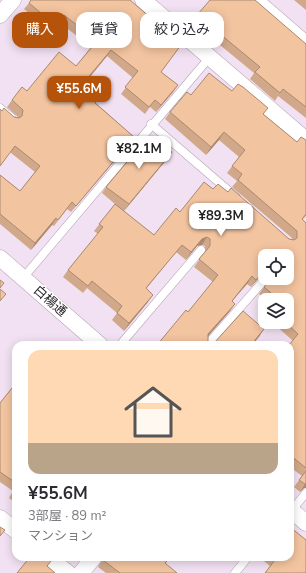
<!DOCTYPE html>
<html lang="ja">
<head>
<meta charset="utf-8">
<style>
	:root { --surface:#fff; --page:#f2f2f3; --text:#2b2b33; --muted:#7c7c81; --accent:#b45309 }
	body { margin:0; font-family:"Nunito Sans","Noto Sans JP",sans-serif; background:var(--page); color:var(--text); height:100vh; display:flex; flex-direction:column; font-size:15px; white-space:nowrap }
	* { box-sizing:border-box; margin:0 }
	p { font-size:13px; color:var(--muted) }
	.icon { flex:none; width:22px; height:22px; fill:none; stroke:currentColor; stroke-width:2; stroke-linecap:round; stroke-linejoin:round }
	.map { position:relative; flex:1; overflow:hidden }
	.drawer { position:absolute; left:12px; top:341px; width:282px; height:220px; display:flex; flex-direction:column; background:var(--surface); border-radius:12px; box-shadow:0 2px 10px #0003 }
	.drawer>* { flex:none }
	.hud { position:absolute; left:12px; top:12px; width:282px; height:36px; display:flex; gap:8px }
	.buttons { position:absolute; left:258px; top:249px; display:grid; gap:8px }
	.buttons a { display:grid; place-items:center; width:36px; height:36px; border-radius:8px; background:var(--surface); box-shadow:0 2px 10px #0003; font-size:20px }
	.price { position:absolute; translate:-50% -34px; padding:0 9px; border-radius:8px; background:#fff; color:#222; font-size:13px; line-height:26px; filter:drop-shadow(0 1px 2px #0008) }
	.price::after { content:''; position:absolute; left:50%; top:24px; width:12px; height:9px; margin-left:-6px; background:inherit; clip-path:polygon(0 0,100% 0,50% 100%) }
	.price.current { background:var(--accent); color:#fff }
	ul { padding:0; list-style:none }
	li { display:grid; align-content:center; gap:8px; height:212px; padding:0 16px }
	li span { display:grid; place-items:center; height:124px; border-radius:12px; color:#555 }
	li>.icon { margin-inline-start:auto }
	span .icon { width:72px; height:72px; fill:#fffc; stroke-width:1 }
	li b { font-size:17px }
	.pill { padding:0 14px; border-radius:12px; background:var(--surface); box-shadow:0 2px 10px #0003; font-size:14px; line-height:36px }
	.pill.current { background:var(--accent); color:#fff }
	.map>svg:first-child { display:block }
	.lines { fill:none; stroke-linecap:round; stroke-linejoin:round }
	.service-casing { stroke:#b4a4b5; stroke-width:9 }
	.minor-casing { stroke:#b4a4b5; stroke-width:17 }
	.service { stroke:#fff; stroke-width:8 }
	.minor { stroke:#fff; stroke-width:16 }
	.wall { fill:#d1a98a }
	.shaded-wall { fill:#aa8970 }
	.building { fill:#f3c4a0; stroke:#aa8970 }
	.labels { text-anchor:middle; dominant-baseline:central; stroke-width:3; stroke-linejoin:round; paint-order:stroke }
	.street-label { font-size:13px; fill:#2b252b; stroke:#fff }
</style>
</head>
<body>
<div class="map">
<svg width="306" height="573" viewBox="0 0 306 573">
	<rect width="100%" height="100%" fill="#f2e1f2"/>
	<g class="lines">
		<defs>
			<path id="service" d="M 0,108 L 11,117
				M 151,124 L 236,197
				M 23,278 L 209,58
				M 120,345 L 201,250
				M 207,345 L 266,278
				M 292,510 L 306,493
				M 235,573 L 248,557"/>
			<path id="minor" d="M 143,0 L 306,140
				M 255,0 L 306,44
				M 0,15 L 13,0
				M 0,258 L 100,345
				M 290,509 L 306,523
				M 0,518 L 16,531
				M 48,557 L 68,573
				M 81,573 L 94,557"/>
		</defs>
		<use href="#service" class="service-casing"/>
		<use href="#minor" class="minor-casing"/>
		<use href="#service" class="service"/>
		<use href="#minor" class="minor"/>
	</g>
	<path class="wall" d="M 294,0 L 306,0 L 306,10 Z
		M 29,3 L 151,20 L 160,28 L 181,45 L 161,72 L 178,85 L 173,92 L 156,112 L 150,107 L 145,114 L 121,94 L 133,78 L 107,56 L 87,81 L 96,103 L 134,137 L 129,144 L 71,212 L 67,209 L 54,226 L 52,225 L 31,250 L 0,224 L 0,175 L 20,191 L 35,172 L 11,153 L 2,111 L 14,117 L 18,117 L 7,107 L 12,100 L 27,91 L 76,66 L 91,47 L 59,22 L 50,32 L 24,9 Z
		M 197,15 L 306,44 L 306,118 L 278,96 L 275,101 L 250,79 L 254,73 L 192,22 Z
		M 232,91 L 263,114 L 297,142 L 306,140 L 306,216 L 302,220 L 306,223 L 306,488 L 304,488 L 300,492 L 294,487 L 302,476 L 290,467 L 290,345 L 293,341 L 272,322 L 287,322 L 287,300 L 265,300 L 259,294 L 264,287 L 271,279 L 271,278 L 287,278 L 265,256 L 265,274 L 262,274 L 251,287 L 247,284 L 232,301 L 230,311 L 208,336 L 208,342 L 214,343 L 264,329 L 252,345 L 157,345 L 188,312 L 213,282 L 194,267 L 205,252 L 205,246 L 202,245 L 197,246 L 186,260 L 176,252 L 146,288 L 148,302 L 124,331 L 112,320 L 117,313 L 87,288 L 83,293 L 63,277 L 68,270 L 98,234 L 94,231 L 115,204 L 102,193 L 106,187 L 146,147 L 167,159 L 124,211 L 154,235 L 180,212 L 213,189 L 289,239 L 292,239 L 292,238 L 232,187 L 237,181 L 227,173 L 239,157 L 219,140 L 206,155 L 165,119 L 170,112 L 191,95 Z
		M 16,383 L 16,503 L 9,498 L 13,491 L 0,482 L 0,403 Z
		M 290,527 L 306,540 L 306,539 L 306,573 L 265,573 L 270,566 L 259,557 L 290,557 Z
		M 103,557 L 170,557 L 165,564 L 177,573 L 106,573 L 98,567 L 103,558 Z"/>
	<path class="shaded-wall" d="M 64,15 L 59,22 L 50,32 L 55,25 Z
		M 111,50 L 107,56 L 81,87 L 86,80 Z
		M 178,85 L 173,92 L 156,112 L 161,105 Z
		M 224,132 L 219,140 L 206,155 L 211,147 Z
		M 134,137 L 129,144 L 71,212 L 76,206 Z
		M 172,152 L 167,159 L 124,211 L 129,204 Z
		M 56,218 L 52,225 L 31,250 L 35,243 Z
		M 207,237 L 202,245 L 197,246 L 186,260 L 191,252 L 202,239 Z
		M 182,245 L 176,252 L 141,295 L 146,288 Z
		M 265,269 L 265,274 L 262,274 L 251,287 L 256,280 Z
		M 252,276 L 247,284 L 226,308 L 232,301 Z
		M 153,295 L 148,302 L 124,331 L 129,323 Z
		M 235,304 L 230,311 L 203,342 L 208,334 Z
		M 264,329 L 259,337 L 252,345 L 251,345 Z
		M 305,484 L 306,484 L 306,488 L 304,488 L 300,492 Z"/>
	<path class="building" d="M 31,0 L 130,0 L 152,19 L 151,20 L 160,28 L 181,45 L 161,72 L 178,85 L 161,105 L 155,100 L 149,107 L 125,87 L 138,71 L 111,50 L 86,80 L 103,93 L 95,103 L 134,137 L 76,206 L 72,202 L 58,220 L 56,218 L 35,243 L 0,214 L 0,175 L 20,191 L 40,166 L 15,146 L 0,166 L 0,109 L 2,111 L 4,108 L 14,117 L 19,118 L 22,116 L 23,110 L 12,100 L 22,87 L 27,91 L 59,52 L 76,66 L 97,41 L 64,15 L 55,25 L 29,3 Z
		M 210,0 L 255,0 L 306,44 L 306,107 L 283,89 L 280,93 L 255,72 L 260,67 L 197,15 Z
		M 209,73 L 232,91 L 238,84 L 243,87 L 268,108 L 263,114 L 297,142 L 301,137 L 306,140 L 306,214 L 302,219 L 306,223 L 306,468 L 290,455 L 290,345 L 289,345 L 298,334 L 285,322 L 287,322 L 287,300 L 275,300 L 277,298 L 264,287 L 272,278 L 287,278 L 287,256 L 265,256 L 265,269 L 256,280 L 252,276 L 232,301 L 235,304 L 208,334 L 208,342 L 214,343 L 243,311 L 264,329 L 251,345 L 157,345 L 186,310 L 188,312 L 218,275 L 199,259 L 210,246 L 210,239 L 207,237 L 202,239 L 191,252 L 182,245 L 146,288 L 153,295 L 129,323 L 117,313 L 122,306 L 92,281 L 88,286 L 68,270 L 103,227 L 99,224 L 115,204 L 154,235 L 176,208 L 180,212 L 204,182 L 213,189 L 218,184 L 228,192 L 231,188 L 289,239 L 294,240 L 297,238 L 297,231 L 238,180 L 242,174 L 232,166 L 245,150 L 224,132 L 211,147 L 170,112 L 187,92 L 191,95 Z
		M 153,137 L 172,152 L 129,204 L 106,187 L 142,144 L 146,147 Z
		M 0,280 L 4,283 L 0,288 Z
		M 0,289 L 6,294 L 0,301 Z
		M 16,383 L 16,483 L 0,472 L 0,403 Z
		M 306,471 L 306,484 L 305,484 L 299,480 Z
		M 16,487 L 16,493 L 13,491 Z
		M 0,527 L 5,530 L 0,536 Z
		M 290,527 L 306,540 L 306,539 L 306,573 L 265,573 L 275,560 L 272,557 L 290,557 Z
		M 30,557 L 46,557 L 51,561 L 47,566 L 55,573 L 17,573 Z
		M 105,557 L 170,557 L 165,563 L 177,573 L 120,573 L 103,560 Z"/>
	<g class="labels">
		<g class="street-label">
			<text transform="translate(50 301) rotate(41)">白楊通</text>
		</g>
	</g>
</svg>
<div class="buttons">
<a><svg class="icon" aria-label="locate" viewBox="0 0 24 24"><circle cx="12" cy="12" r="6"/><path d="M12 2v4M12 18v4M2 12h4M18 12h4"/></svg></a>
<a><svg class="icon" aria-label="layers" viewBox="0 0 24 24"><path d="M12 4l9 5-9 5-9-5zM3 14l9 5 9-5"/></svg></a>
</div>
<b class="price current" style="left:79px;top:110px">¥55.6M</b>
<b class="price" style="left:139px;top:170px">¥82.1M</b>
<b class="price" style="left:221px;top:237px">¥89.3M</b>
<div class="hud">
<a class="pill current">購入</a>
<a class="pill">賃貸</a>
<a class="pill">絞り込み</a>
</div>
<section class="drawer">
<ul>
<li><span style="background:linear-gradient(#ffd9b3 75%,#b9a48a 0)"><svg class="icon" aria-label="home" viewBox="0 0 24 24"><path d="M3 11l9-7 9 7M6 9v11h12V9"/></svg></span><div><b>¥55.6M</b><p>3部屋 · 89 m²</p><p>マンション</p></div></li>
</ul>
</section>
</div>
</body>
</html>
